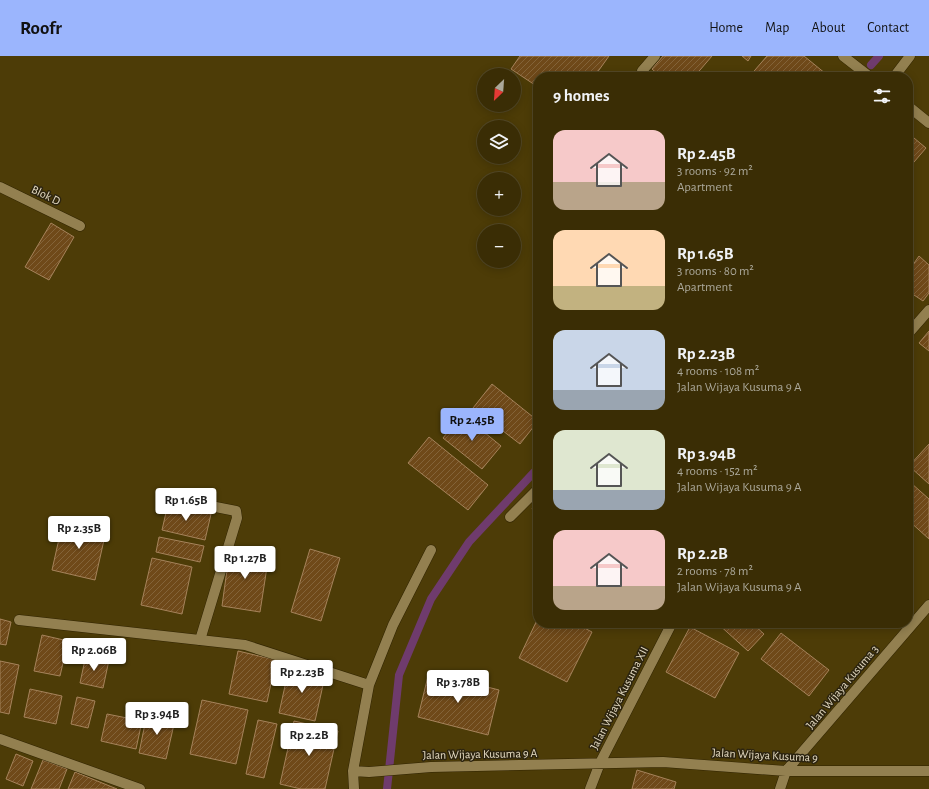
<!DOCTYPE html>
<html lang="en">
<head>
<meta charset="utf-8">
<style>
	:root { --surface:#3a2d05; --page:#41350f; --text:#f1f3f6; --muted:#aba89a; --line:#544927; --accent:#9bb5fd }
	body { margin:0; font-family:"Alegreya Sans",sans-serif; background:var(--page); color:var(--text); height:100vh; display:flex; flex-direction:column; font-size:15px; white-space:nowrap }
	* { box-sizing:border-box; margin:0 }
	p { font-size:13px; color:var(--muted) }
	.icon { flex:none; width:22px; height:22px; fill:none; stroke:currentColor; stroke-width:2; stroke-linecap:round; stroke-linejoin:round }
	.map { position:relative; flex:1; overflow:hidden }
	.details { position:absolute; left:533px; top:16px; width:380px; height:556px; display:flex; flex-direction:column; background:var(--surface); border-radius:16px; box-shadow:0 2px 10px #0003,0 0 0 1px var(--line) }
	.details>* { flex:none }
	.needle { width:26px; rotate:205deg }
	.controls { position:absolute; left:477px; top:12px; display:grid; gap:8px }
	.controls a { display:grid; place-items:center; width:44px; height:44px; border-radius:50%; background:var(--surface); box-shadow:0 2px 10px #0003,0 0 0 1px var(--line); font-size:20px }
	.price { position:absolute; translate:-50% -34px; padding:0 9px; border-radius:4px; background:#fff; color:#222; font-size:13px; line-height:26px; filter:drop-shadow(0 1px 2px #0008) }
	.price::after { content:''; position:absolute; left:50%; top:24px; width:12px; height:9px; margin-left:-6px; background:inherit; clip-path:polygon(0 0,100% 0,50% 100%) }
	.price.current { background:var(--accent); color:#111 }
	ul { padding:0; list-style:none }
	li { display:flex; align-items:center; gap:12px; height:100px; padding:0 20px }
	li span { display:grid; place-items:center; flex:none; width:112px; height:80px; border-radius:12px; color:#555 }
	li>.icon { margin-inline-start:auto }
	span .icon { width:48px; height:48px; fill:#fffc; stroke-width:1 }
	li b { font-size:17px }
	h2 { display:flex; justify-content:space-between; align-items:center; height:48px; padding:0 20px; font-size:17px }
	header { display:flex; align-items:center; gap:24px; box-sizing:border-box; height:56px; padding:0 20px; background:var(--accent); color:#111 }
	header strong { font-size:19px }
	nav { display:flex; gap:22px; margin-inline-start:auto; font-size:14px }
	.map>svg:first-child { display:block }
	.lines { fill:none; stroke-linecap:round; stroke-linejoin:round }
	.stream { stroke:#6f3b6d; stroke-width:8 }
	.building { fill:url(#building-hatch); stroke:#a6835b }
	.service-casing { stroke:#302300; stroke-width:11 }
	.minor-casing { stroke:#302300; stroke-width:11 }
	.service { stroke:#938050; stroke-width:10 }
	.minor { stroke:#938050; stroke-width:10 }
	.labels { text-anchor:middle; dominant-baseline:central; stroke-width:3; stroke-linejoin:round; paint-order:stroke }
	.street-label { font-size:12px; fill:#e4dac1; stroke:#2c2410 }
</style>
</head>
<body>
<header>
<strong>Roofr</strong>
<nav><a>Home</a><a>Map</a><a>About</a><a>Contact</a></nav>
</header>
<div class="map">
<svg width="929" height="733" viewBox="0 0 929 733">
	<defs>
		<pattern id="building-hatch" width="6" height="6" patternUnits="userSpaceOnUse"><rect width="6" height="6" fill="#6f4919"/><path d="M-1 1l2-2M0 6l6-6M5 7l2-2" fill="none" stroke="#836339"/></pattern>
	</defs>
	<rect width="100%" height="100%" fill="#4d3c07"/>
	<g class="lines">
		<path class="stream" d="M 871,9 L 879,0
			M 387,733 L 399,619 L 431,543 L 469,486 L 538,412"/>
	</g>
	<path class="building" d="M 520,0 L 609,0 L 594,21 L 538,21 L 538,31 L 511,13 Z
		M 663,0 L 712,0 L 694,21 L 661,21 L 652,13 Z
		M 742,0 L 751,0 L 748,5 Z
		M 767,0 L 804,0 L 826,18 L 823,21 L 749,21 Z
		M 908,77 L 926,92 L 908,113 Z
		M 51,167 L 74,181 L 49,224 L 25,211 Z
		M 919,200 L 929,209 L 929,237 L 923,245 L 908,235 L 908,216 Z
		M 929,275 L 929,295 L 919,287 Z
		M 492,328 L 538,365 L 520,388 L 473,352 Z
		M 462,358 L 501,390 L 482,413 L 443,382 Z
		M 429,381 L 488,429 L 468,454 L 408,407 Z
		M 929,388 L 929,428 L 909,410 Z
		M 911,427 L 929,443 L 929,483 L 908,464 L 908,430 Z
		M 538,443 L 538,456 L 532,453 Z
		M 168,448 L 211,458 L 205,484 L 162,474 Z
		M 63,465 L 106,475 L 95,524 L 52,514 Z
		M 159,481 L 204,490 L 200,506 L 156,496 Z
		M 230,492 L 269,498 L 260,556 L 222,550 Z
		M 310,493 L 340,502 L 321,565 L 291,556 Z
		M 152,502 L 192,511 L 182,558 L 141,549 Z
		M 538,562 L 538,567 L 575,567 L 592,576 L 567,626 L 519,602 Z
		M 0,563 L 11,566 L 6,589 L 0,588 Z
		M 717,567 L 752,567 L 764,578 L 748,595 Z
		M 690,571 L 739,597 L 715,642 L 666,616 Z
		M 781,577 L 829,614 L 809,640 L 761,603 Z
		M 42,579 L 68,585 L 60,620 L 34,615 Z
		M 238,595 L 276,604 L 267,646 L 229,638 Z
		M 86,599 L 109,604 L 103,632 L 80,627 Z
		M 0,605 L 19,609 L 9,658 L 0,656 Z
		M 289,612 L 325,620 L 315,665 L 279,657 Z
		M 429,616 L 499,634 L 488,679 L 418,661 Z
		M 30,633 L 62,640 L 56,668 L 24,661 Z
		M 77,641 L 95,645 L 88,672 L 71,668 Z
		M 202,644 L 248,654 L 236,708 L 190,698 Z
		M 107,658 L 142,665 L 136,693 L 101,685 Z
		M 147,658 L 175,664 L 166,703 L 139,697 Z
		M 258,664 L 277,668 L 264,722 L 246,718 Z
		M 294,665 L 338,675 L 325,733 L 301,733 L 280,728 Z
		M 16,698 L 33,705 L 23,730 L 6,723 Z
		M 43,704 L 67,713 L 59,733 L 31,733 Z
		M 637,714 L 676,726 L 674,733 L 632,733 Z
		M 75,716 L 117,733 L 68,733 Z"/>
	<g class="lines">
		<defs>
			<path id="service" d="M 185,445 L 236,455 L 237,462 L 200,584"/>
			<path id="minor" d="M 843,0 L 870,21
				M 642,15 L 655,0
				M 894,21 L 910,0
				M 908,50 L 929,67
				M 0,131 L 80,170
				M 908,278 L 929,254
				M 510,461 L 538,433
				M 431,494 L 393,569 L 369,629 L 353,715 L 369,716 L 431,711 L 663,706 L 786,715 L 929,715
				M 19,564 L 245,589 L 369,629
				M 0,683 L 140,733
				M 353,715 L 354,733
				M 590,733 L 600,707 L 672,567
				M 780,733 L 786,715 L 929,549"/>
		</defs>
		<use href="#service" class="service-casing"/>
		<use href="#minor" class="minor-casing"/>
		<use href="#service" class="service"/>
		<use href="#minor" class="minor"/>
	</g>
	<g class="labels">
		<g class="street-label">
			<text transform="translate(46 139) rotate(26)">Blok D</text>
			<text transform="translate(842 631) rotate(-50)">Jalan Wijaya Kusuma 3</text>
			<text transform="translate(619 642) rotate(-63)">Jalan Wijaya Kusuma XII</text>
			<text transform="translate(480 698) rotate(-1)">Jalan Wijaya Kusuma 9 A</text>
			<text transform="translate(765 699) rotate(3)">Jalan Wijaya Kusuma 9</text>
		</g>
	</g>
</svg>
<div class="controls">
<a><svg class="needle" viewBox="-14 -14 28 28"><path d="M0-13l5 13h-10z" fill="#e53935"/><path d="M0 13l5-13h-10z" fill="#aba89a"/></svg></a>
<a><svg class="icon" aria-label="layers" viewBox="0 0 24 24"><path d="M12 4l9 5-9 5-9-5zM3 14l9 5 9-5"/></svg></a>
<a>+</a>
<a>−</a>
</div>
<b class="price current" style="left:472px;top:386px">Rp 2.45B</b>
<b class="price" style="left:186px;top:466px">Rp 1.65B</b>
<b class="price" style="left:79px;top:494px">Rp 2.35B</b>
<b class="price" style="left:245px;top:524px">Rp 1.27B</b>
<b class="price" style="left:94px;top:616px">Rp 2.06B</b>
<b class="price" style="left:302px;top:638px">Rp 2.23B</b>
<b class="price" style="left:458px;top:648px">Rp 3.78B</b>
<b class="price" style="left:157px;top:680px">Rp 3.94B</b>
<b class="price" style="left:309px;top:701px">Rp 2.2B</b>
<section class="details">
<h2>9 homes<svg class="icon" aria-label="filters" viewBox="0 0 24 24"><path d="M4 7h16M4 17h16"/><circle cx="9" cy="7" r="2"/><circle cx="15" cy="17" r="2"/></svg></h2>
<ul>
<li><span style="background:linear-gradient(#f6c9c9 65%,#b9a48a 0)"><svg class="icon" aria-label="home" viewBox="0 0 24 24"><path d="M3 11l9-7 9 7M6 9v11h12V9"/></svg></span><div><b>Rp 2.45B</b><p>3 rooms · 92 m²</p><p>Apartment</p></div></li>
<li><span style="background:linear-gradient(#ffd9b3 70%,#c2b280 0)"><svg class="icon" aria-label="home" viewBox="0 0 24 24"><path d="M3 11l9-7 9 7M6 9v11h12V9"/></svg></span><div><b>Rp 1.65B</b><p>3 rooms · 80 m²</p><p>Apartment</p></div></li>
<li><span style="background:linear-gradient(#c9d6e8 75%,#9aa5b1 0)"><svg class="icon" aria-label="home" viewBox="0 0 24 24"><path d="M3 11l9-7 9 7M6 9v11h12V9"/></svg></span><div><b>Rp 2.23B</b><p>4 rooms · 108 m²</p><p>Jalan Wijaya Kusuma 9 A</p></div></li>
<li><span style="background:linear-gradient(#dfe7d0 75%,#9aa5b1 0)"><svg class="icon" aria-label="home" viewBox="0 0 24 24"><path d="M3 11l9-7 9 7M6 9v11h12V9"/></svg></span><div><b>Rp 3.94B</b><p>4 rooms · 152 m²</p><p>Jalan Wijaya Kusuma 9 A</p></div></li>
<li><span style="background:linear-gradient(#f6c9c9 70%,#b9a48a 0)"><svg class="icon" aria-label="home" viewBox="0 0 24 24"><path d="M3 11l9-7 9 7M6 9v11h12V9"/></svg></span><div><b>Rp 2.2B</b><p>2 rooms · 78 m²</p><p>Jalan Wijaya Kusuma 9 A</p></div></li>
</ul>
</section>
</div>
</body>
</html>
